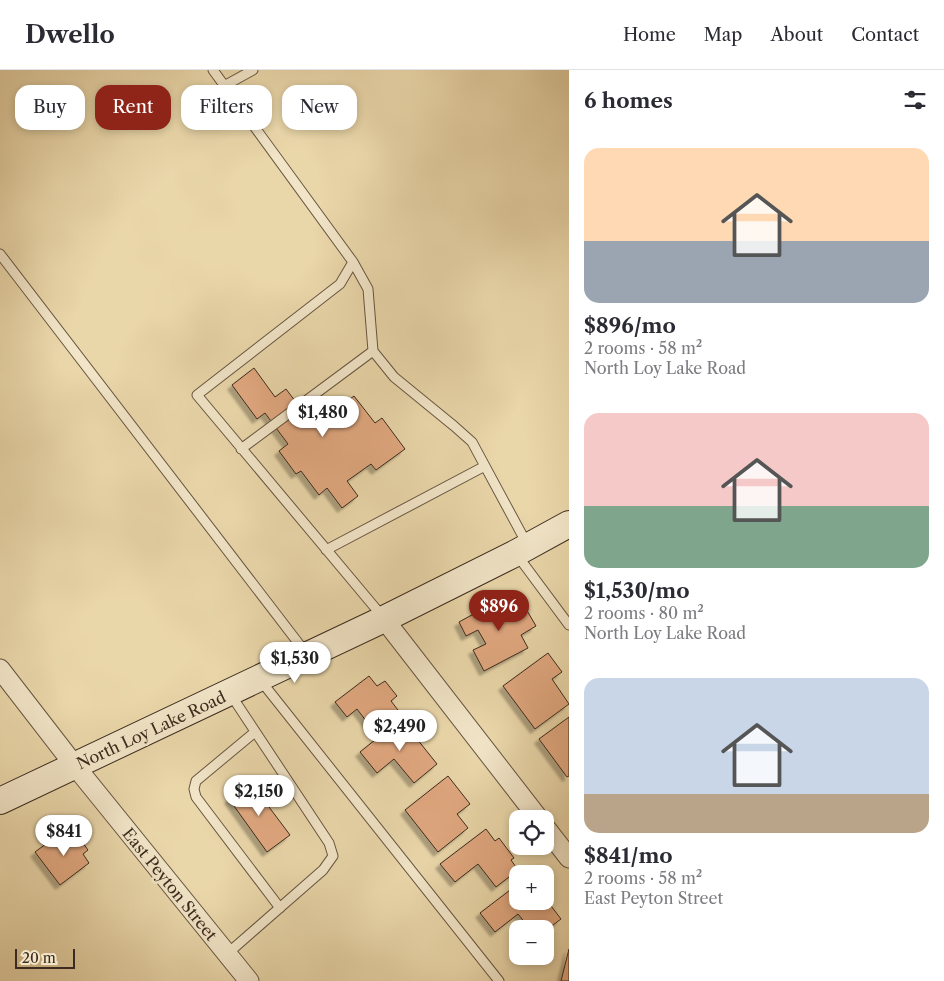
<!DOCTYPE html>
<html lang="en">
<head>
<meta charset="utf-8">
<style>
	:root { --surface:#fff; --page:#f7f7f7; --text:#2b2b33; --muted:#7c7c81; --line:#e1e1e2; --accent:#8f2418 }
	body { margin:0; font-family:"Libre Caslon Text",serif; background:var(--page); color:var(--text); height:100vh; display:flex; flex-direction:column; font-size:19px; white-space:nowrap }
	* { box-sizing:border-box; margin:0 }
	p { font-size:16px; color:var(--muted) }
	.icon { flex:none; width:28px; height:28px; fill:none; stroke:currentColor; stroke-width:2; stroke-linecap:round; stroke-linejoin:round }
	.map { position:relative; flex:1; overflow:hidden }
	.drawer { display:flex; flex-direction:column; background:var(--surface); width:375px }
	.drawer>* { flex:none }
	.banner { position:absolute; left:15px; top:15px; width:475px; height:45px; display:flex; gap:10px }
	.fabs { position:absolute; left:509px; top:740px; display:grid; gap:10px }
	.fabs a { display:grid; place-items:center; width:45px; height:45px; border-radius:10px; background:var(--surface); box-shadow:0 2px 8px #0003; font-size:25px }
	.scale { position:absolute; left:15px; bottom:12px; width:60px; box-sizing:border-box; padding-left:5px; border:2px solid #3c2b1e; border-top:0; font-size:14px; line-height:18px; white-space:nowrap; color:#3c2b1e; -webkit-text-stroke:4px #f1e4c7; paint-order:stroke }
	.price { position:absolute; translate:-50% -42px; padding:0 11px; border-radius:18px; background:#fff; color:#222; font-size:16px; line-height:32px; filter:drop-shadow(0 1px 2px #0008) }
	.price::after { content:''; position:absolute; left:50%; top:30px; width:15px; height:11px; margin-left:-8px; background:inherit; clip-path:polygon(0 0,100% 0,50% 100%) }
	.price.selected { background:var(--accent); color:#fff }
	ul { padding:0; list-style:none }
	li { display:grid; align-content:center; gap:10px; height:265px; padding:0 15px }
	li span { display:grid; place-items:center; height:155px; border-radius:15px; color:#555 }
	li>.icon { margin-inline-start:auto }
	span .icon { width:90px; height:90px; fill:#fffc; stroke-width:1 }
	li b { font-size:21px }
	h2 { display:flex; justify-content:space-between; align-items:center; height:60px; padding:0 15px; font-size:21px }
	.chip { padding:0 18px; border-radius:15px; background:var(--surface); box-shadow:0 2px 8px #0003; font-size:18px; line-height:45px }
	.chip.selected { background:var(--accent); color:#fff }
	header { display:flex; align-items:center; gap:30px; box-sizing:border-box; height:70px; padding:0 25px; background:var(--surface); border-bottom:1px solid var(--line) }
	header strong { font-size:24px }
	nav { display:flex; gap:28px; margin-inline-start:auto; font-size:18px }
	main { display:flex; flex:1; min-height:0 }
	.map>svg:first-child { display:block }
	.building { fill:#e1a880; stroke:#3c2b1e; filter:url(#shadow) }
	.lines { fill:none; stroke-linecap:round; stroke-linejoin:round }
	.lane-casing { stroke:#675641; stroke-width:11 }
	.street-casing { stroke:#675641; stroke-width:21 }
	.secondary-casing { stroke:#3c2b1e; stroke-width:28 }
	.lane { stroke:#f1e4c7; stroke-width:9 }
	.street { stroke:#f1e4c7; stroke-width:19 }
	.secondary { stroke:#f1e4c7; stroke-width:26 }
	.labels { text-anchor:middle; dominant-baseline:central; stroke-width:5; stroke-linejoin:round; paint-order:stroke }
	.street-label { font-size:16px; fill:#3c2b1e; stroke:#f1e4c7 }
</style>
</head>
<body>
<header>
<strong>Dwello</strong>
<nav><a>Home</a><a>Map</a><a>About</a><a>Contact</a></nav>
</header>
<main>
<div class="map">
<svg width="569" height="911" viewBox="0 0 569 911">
	<defs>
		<filter id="shadow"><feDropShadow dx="-4.5" dy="4.5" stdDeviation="1" flood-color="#0004"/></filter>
	</defs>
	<rect width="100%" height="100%" fill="#e9d6a9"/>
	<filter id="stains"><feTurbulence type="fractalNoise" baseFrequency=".004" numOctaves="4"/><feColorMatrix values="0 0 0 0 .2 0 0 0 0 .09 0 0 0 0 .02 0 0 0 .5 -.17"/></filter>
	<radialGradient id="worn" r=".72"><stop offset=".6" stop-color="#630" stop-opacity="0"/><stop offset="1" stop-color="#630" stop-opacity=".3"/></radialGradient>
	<path class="building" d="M 254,298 L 275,327 L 286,319 L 314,356 L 354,326 L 375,353 L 382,348 L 405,379 L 376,400 L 371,394 L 347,411 L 358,426 L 342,438 L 327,418 L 319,425 L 301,401 L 296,404 L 279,381 L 288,374 L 265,343 L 257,349 L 232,315 Z
		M 501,529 L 507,540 L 522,532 L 536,556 L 521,565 L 528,578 L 484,601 L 473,580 L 486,574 L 478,560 L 466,566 L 459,552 Z
		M 548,583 L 562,602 L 552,609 L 569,634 L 535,659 L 503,616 Z
		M 369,606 L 377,616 L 385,611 L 397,626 L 391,631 L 398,640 L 373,660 L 357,639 L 347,647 L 335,632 Z
		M 569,647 L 569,706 L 567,707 L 539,669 Z
		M 401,649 L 437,694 L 414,713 L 394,689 L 377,703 L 360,682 Z
		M 448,706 L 470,734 L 457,744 L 468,758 L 438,782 L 405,740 Z
		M 251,713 L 290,765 L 267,782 L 229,729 Z
		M 486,759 L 495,771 L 499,768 L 514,788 L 511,790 L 518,800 L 496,817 L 478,794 L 455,812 L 440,794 Z
		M 65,760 L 73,770 L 78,766 L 88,780 L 83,784 L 89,793 L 60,815 L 35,782 Z
		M 518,814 L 518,831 L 545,831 L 545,828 L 561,849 L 545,861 L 545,859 L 530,859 L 518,844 L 495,862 L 480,843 Z
		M 569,879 L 569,911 L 561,911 Z"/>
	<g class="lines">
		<defs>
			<path id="lane" d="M 213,0 L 353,192 L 340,214 L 197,325 L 382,546
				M 224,16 L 253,0
				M 0,184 L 306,583
				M 353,192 L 368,219 L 373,281 L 394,307 L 454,356 L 472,372 L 527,474
				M 241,379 L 373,281
				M 326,480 L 485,396
				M 517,485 L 569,555
				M 261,611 L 499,911
				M 255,662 L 196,711 L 194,719 L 196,727 L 280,838
				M 227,884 L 323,800 L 333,786 L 329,773 L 231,625"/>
			<path id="street" d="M 384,549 L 539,749
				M 0,599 L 75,696 L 249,911
				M 545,757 L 569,788"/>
			<path id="secondary" d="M 0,731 L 384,549 L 516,483 L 569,454"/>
		</defs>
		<use href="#lane" class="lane-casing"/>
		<use href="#street" class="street-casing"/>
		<use href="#secondary" class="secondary-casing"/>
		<use href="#lane" class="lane"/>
		<use href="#street" class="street"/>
		<use href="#secondary" class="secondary"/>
	</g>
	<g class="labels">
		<g class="street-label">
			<text transform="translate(151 660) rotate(-25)">North Loy Lake Road</text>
			<text transform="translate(170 814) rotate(51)">East Peyton Street</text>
		</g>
	</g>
	<rect width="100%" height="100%" filter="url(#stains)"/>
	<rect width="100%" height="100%" fill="url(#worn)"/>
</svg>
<div class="fabs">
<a><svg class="icon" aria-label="locate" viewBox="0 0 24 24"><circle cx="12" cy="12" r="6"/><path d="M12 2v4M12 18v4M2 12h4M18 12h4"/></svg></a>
<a>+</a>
<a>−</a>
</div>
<div class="scale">20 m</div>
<b class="price" style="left:323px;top:368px">$1,480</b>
<b class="price selected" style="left:499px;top:562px">$896</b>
<b class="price" style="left:295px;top:614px">$1,530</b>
<b class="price" style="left:400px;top:682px">$2,490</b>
<b class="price" style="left:259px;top:747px">$2,150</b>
<b class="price" style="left:64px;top:787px">$841</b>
<div class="banner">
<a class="chip">Buy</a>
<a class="chip selected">Rent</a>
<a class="chip">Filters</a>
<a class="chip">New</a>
</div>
</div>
<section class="drawer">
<h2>6 homes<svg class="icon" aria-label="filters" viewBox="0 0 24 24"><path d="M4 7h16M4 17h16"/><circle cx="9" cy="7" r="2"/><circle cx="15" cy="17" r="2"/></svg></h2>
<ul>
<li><span style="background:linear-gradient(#ffd9b3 60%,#9aa5b1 0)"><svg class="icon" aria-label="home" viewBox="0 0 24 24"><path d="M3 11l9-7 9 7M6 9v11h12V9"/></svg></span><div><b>$896/mo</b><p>2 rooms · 58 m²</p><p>North Loy Lake Road</p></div></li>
<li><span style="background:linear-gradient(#f6c9c9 60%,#7fa58c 0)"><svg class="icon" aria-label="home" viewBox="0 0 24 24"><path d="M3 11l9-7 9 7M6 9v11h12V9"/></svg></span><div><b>$1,530/mo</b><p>2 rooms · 80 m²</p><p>North Loy Lake Road</p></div></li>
<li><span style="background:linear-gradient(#c9d6e8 75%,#b9a48a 0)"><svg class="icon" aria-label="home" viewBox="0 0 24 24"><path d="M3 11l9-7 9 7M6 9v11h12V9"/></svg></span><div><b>$841/mo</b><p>2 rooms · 58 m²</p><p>East Peyton Street</p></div></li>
</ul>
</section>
</main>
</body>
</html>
